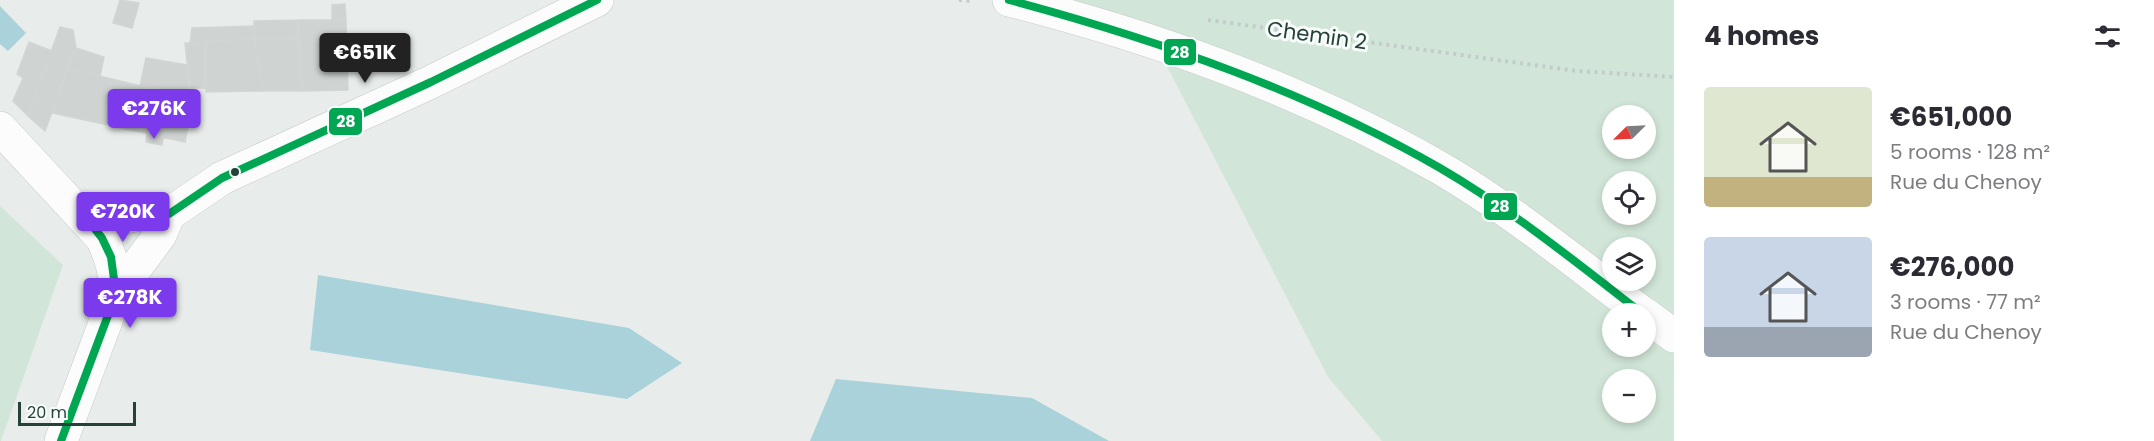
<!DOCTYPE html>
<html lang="en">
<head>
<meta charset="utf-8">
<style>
	:root { --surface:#fff; --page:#f7f7f7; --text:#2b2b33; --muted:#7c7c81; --accent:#7c3aed }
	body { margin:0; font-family:Poppins,sans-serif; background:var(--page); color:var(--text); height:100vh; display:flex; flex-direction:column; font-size:22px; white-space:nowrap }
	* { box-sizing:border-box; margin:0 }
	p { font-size:20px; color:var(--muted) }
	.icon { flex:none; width:33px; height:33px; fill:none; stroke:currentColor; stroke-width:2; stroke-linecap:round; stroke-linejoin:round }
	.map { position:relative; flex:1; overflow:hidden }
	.details { display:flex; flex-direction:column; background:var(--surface); width:480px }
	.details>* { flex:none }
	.needle { width:39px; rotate:246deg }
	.fabs { position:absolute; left:1602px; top:105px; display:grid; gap:12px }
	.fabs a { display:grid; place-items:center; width:54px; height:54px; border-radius:50%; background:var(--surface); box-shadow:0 3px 9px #0003; font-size:30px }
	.scale { position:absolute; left:18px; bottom:15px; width:118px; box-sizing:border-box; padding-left:6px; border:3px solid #24413a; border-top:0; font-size:16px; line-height:21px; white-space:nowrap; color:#24413a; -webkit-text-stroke:4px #f7fbf9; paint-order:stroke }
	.price { position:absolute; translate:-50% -51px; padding:0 14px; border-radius:6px; background:var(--accent); color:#fff; font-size:20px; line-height:39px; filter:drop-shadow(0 2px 3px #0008) }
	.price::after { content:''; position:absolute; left:50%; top:36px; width:18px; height:14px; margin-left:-9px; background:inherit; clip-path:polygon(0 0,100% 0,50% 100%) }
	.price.current { background:#222; color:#fff }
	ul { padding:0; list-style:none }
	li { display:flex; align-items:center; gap:18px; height:150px; padding:0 30px }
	li span { display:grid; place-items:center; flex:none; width:168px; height:120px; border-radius:6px; color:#555 }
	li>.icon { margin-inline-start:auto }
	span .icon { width:72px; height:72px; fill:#fffc; stroke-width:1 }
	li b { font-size:26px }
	h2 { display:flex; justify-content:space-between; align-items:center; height:72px; padding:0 30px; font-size:26px }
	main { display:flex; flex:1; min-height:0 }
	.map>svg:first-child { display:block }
	.green { fill:#d1e6d8; fill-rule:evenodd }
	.water { fill:#a9d2da }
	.building { fill:#cfd4d2; stroke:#d1d6d4; stroke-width:1.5 }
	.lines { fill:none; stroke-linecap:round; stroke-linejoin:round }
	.secondary-casing { stroke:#c3cbc8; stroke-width:34 }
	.path { stroke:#c3ccca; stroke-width:4; stroke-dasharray:3 4.5; stroke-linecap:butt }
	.secondary { stroke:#fcfcfc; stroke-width:33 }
	.bus-1-casing { stroke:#f7fbf9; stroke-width:12 }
	.bus-1 { stroke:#00a651; stroke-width:8 }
	.bus-dot { fill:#24413a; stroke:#f7fbf9; stroke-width:2 }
	.labels { text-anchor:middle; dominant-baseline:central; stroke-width:6; stroke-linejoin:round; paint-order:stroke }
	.street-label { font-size:21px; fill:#24413a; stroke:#f7fbf9 }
	.line-badge { stroke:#f7fbf9; stroke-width:2 }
	.badge-label { font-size:16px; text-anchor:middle; font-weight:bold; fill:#fff }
</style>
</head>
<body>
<main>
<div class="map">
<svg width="1674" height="441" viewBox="0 0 1674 441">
	<rect width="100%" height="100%" fill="#e8edeb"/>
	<path class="green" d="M 992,0 L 1674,0 L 1674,441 L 1382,441 L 1328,377 L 1160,53 ZM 1612,116 L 1646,116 L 1646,148 L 1612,148 ZM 1612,182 L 1646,182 L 1646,214 L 1612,214 ZM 1612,248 L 1646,248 L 1646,280 L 1612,280 ZM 1612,314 L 1646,314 L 1646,346 L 1612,346 ZM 1612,380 L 1646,380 L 1646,412 L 1612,412 Z
		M 0,206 L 63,265 L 1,441 L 0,441 Z"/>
	<path class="water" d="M 0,6 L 26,33 L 8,51 L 0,44 Z
		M 318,275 L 629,328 L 682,363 L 627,399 L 310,350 Z
		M 836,379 L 1032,398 L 1109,441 L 810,441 Z"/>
	<path class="building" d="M 120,0 L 139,3 L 132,28 L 113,23 Z
		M 345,4 L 346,20 L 332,20 L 332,5 Z
		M 298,20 L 298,38 L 254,39 L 254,21 Z
		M 298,20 L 346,20 L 348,90 L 302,91 Z
		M 254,26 L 254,39 L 206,42 L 205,44 L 190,43 L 192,28 Z
		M 60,27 L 73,30 L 76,48 L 45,131 L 28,116 Z
		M 298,38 L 302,91 L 263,91 L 254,39 Z
		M 254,39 L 263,91 L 206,92 L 206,42 Z
		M 29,42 L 52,51 L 28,116 L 13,101 L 23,78 L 17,74 Z
		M 185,43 L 205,44 L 205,88 L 190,88 Z
		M 76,48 L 104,57 L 100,76 L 67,68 Z
		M 146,58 L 187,65 L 190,95 L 140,86 Z
		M 67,68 L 112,79 L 104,124 L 52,113 Z
		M 112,79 L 145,87 L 135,131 L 104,124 Z
		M 145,87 L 194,96 L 185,142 L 135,131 Z
		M 147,134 L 163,137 L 162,145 L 146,142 Z"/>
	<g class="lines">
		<defs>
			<path id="secondary" d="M 1009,0 C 1158,38 1307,92 1440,168 C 1512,210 1577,264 1644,314
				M 0,128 L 102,238 C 111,257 116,273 116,294 L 61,441
				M 91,224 L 144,213 L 169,214 L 222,178 L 431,82 L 597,0
				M 116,294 L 160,235 L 169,214
				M 1646,315 L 1674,336"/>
		</defs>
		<use href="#secondary" class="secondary-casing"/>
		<path class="path" d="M 959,0 L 973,1
			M 1208,20 L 1577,71 L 1674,77"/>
		<use href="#secondary" class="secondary"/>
		<defs>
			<path id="bus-1" d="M 1009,0 C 1158,40 1306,91 1440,168 C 1512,210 1577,263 1643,314
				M 91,224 L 144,213 L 169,214 L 222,178 L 431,82 L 597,0
				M 61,441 L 116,294 L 111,257 L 102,238 L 91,224"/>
		</defs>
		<use href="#bus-1" class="bus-1-casing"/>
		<use href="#bus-1" class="bus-1"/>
	</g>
	<circle class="bus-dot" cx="235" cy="172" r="5"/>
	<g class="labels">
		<g class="street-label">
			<text transform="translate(1317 35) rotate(8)">Chemin 2</text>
		</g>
	</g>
	<g class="line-badge">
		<rect x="1163" y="38" width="34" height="28" rx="6" fill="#00a651"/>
		<rect x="328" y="107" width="35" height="29" rx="6" fill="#00a651"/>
		<rect x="1483" y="192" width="35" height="29" rx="6" fill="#00a651"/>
	</g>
	<g class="badge-label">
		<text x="1180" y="58">28</text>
		<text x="346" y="127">28</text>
		<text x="1500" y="212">28</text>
	</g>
</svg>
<div class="fabs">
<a><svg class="needle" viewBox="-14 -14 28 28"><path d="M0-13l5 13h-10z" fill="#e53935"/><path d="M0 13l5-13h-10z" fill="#7c7c81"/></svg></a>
<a><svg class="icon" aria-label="locate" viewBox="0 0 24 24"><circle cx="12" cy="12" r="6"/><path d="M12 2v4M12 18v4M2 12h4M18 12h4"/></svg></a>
<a><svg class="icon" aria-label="layers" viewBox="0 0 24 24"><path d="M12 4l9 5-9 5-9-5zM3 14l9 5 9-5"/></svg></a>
<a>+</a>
<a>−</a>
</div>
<div class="scale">20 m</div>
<b class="price current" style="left:365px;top:84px">€651K</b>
<b class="price" style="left:154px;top:140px">€276K</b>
<b class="price" style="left:123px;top:243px">€720K</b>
<b class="price" style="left:130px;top:329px">€278K</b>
</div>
<section class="details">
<h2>4 homes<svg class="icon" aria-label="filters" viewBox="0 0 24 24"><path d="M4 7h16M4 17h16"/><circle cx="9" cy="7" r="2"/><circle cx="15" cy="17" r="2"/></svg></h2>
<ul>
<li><span style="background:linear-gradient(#dfe7d0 75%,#c2b280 0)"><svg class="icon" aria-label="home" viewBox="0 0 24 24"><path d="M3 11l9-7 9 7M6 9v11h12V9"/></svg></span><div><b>€651,000</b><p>5 rooms · 128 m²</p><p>Rue du Chenoy</p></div></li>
<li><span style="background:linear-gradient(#c9d6e8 75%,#9aa5b1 0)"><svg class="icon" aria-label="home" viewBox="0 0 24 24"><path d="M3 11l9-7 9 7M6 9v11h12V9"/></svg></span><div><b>€276,000</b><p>3 rooms · 77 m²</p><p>Rue du Chenoy</p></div></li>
</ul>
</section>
</main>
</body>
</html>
